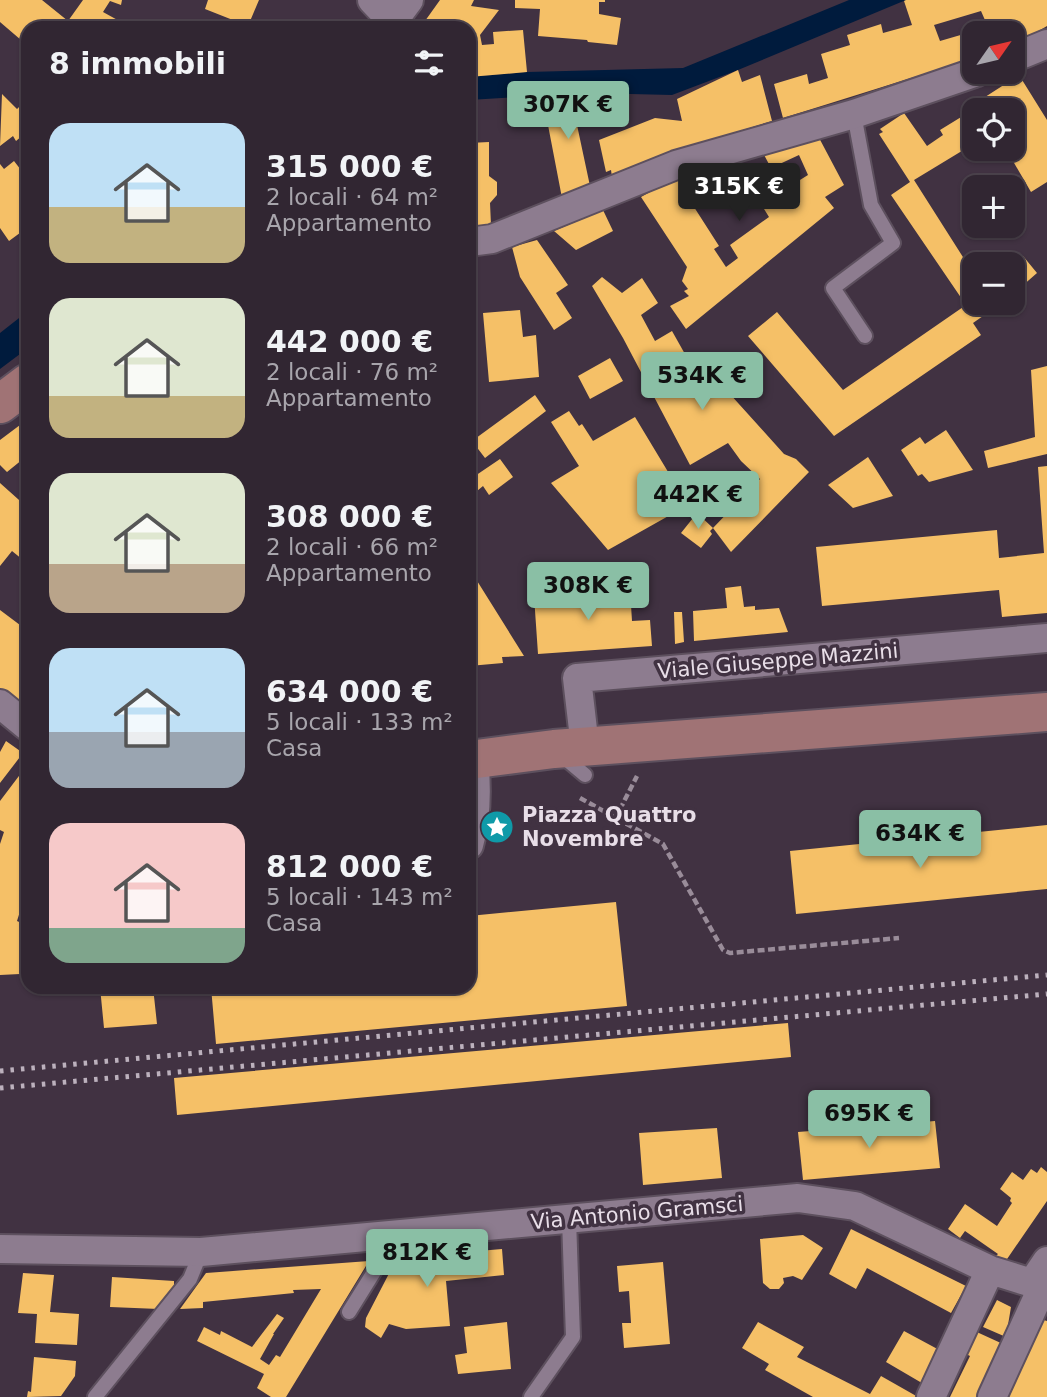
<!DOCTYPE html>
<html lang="it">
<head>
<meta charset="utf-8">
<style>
	:root { --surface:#312632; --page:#392e3a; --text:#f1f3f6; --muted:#a8a5ac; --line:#4c434d; --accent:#8abfa5 }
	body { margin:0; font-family:"DejaVu Sans",sans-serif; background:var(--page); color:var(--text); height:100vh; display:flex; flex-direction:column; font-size:26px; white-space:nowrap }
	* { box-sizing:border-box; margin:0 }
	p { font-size:23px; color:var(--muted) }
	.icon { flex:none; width:38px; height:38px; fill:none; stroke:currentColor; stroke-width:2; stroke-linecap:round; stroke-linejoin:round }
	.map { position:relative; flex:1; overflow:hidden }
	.sheet { position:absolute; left:21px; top:21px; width:455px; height:973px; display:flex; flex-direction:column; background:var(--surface); border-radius:21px; box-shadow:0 2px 5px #0004,0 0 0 2px var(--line) }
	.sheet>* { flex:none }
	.needle { width:46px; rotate:56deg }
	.fabs { position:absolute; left:962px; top:21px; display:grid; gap:14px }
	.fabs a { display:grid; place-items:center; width:63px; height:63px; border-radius:14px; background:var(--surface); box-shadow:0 2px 5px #0004,0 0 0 2px var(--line); font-size:35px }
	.price { position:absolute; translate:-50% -60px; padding:0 16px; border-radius:7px; background:var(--accent); color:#111; font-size:23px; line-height:46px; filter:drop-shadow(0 2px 4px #0008) }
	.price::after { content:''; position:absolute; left:50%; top:42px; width:21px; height:16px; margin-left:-10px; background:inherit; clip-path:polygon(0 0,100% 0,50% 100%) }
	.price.active { background:#222; color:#fff }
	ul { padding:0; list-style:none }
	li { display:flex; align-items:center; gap:21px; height:175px; padding:0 28px }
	li span { display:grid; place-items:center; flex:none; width:196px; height:140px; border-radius:21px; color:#555 }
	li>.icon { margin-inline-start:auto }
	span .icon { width:84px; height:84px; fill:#fffc; stroke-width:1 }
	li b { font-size:30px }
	h2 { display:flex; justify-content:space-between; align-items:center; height:84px; padding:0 28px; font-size:30px }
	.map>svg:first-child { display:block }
	.water { fill:#001b3d }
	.building { fill:#f5c067; fill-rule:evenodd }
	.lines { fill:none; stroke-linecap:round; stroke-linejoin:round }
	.lane-casing { stroke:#5d505e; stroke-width:18 }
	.street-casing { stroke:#5d505e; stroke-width:32 }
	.secondary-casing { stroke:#5d505e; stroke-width:42 }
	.path { stroke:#998c99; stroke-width:4.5; stroke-dasharray:7 3.5; stroke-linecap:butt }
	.lane { stroke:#8d7c8f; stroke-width:14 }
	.street { stroke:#8d7c8f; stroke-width:28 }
	.secondary { stroke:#a07375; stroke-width:38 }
	.rail { stroke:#bcb1bd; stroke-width:5; stroke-dasharray:3.5 7; stroke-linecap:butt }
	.labels { text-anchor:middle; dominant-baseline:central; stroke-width:7; stroke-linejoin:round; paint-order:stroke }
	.street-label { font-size:21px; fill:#e8dee8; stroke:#413242 }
	.poi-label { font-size:21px; font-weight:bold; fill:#e8dee8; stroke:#413242; text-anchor:start }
</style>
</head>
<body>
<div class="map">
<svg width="1047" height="1397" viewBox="0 0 1047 1397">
	<rect width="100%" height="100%" fill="#413242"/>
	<path class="water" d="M 849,0 L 906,0 L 738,70 L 672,95 L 588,93 L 469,100 L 469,77 L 527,72 L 683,68 Z
		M 28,311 L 28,348 L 0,369 L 0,333 Z"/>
	<path class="building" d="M 0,0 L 42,0 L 68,21 L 83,0 L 122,0 L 121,5 L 110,1 L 103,12 L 132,28 L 28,28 L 28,46 L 0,22 Z
		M 208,0 L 259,0 L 248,26 L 205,9 Z
		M 440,0 L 474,0 L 471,6 L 499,10 L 480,35 L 482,45 L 494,44 L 493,32 L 523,30 L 527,72 L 469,77 L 469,28 L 420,28 Z
		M 515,0 L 605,0 L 605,2 L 599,2 L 599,14 L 621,18 L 617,45 L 588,42 L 587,40 L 538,36 L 540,9 L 515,8 Z
		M 906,0 L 1047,0 L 1047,26 L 1013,46 L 1013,33 L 975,33 L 975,58 L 783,118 L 774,84 L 807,74 L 809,84 L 828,78 L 821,54 L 850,45 L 847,35 L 881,24 L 883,33 L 912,25 L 904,1 ZM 981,11 L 988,27 L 940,41 L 934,25 Z
		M 738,70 L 742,82 L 760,75 L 772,121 L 688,147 L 612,177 L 611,170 L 606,172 L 599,140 L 655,118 L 682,121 L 677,99 Z
		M 1019,75 L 1047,120 L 1047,182 L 1031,192 L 1010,156 L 1014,154 L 1010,149 L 1013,149 L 1013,143 L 1017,140 L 1013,134 L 1013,110 L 975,110 L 975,143 L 914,180 L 975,276 L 975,303 L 993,303 L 996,307 L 973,323 L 981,335 L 834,436 L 748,336 L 777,312 L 843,390 L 966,305 L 891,195 L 910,182 L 879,134 L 883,132 L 880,129 L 904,113 L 927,146 L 943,135 L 940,130 L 984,103 L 982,99 Z
		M 2,94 L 17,109 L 28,98 L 28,131 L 16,141 L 13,136 L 0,146 Z
		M 586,95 L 592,121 L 577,125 L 590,186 L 562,198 L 543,99 Z
		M 817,134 L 844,185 L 825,197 L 834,208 L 686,329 L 670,306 L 689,296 L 684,291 L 688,289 L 682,281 L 687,267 L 641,197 L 675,178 L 720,164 L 734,191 L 694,207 L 719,246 L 714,249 L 726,267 L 738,258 L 730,245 L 769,217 L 761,204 L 808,175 L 799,155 L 771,168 L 762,151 Z
		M 489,142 L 489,176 L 497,182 L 497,195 L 490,203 L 491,225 L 469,233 L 469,143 Z
		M 14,161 L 28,179 L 28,227 L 9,241 L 0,228 L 0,164 L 4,169 Z
		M 603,210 L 613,231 L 576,250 L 554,231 Z
		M 537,240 L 568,285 L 556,293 L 572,318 L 554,330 L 520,277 L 512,247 Z
		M 1023,256 L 1037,273 L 1021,287 L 1013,276 L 1013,264 Z
		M 602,277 L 622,293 L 642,278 L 658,303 L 641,315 L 655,341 L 672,331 L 690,363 L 691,365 L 696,363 L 704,378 L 713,373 L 720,383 L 784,454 L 796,459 L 809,472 L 731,552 L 713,528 L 760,479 L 741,461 L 728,443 L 690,465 L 623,338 L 592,286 Z
		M 520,310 L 523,337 L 536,335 L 539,377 L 489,382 L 483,313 Z
		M 610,358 L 623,381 L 590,399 L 578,376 Z
		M 1047,366 L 1047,454 L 988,468 L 984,451 L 1035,437 L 1031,370 Z
		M 535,395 L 546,411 L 485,458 L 472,441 Z
		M 569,411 L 579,426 L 582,424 L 593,441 L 635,417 L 688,505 L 608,550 L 551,483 L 579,466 L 551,422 Z
		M 28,419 L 28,455 L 7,472 L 0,465 L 0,440 Z
		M 946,430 L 973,470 L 929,482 L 922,474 L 918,476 L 901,450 L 920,437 L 925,444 Z
		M 868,457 L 893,496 L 853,508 L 828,485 Z
		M 500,459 L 513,477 L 489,495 L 483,486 L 471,496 L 477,504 L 469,509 L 469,480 Z
		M 1047,466 L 1047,613 L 1002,617 L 999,590 L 822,606 L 816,547 L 997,530 L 999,558 L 1044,553 L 1038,467 Z
		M 0,483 L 28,508 L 28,564 L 12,551 L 0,566 Z
		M 697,513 L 713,528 L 710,531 L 712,534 L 701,548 L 681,533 Z
		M 469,568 L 524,656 L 502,657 L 503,663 L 469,666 Z
		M 741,586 L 744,607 L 755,606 L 755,610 L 779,608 L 788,632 L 694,641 L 693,611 L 727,608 L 725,588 Z
		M 630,589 L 632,621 L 650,620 L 652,646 L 538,654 L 534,596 Z
		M 0,610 L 24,628 L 28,622 L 28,709 L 0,688 Z
		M 674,612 L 682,612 L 684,642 L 675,644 Z
		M 6,741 L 23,753 L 0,783 L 0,752 Z
		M 28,764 L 28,886 L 17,921 L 28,926 L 28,947 L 20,974 L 0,975 L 0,844 L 4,832 L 0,830 L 0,801 Z
		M 1047,825 L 1047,889 L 796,914 L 790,851 Z
		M 616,902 L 627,1006 L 216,1044 L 211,987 L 469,987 L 469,916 Z
		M 100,987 L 153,987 L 157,1024 L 104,1028 Z
		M 788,1023 L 791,1057 L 177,1115 L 174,1078 Z
		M 935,1121 L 940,1168 L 803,1180 L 798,1132 Z
		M 717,1128 L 722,1178 L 643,1185 L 639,1133 Z
		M 1041,1167 L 1047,1172 L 1047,1201 L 1005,1262 L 996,1256 L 998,1254 L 965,1231 L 960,1238 L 948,1229 L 965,1204 L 997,1226 L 1012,1203 L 1010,1201 L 1011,1198 L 1000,1189 L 1012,1172 L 1023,1180 L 1031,1169 L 1037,1173 Z
		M 851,1229 L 966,1286 L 951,1313 L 867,1268 L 856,1289 L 829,1274 Z
		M 803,1235 L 823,1248 L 802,1280 L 793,1276 L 783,1278 L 784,1283 L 779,1289 L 770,1289 L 763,1283 L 760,1239 Z
		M 502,1249 L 504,1275 L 446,1281 L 450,1326 L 406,1329 L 389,1324 L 381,1338 L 365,1327 L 366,1318 L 397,1258 Z
		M 369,1261 L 286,1397 L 271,1397 L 257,1388 L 264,1374 L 197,1341 L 204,1327 L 220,1335 L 221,1331 L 252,1347 L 277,1314 L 284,1318 L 273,1334 L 274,1334 L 260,1359 L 269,1365 L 276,1355 L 280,1357 L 321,1289 L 293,1290 L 294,1293 L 203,1302 L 203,1308 L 180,1309 L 206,1273 Z
		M 663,1262 L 670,1344 L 624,1348 L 622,1323 L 631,1323 L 629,1291 L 619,1292 L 617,1266 Z
		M 23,1273 L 54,1275 L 50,1312 L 79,1314 L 77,1345 L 35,1343 L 37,1314 L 18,1313 Z
		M 112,1277 L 174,1281 L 174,1286 L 159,1309 L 110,1307 Z
		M 997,1300 L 1011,1307 L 1006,1337 L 983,1327 Z
		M 1037,1318 L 1047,1321 L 1047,1397 L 1007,1397 L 1032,1340 Z
		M 507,1322 L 511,1369 L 458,1374 L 455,1355 L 467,1353 L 464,1327 Z
		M 758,1322 L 804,1347 L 797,1357 L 870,1394 L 881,1376 L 918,1397 L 813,1397 L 765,1370 L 769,1364 L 742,1348 Z
		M 968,1328 L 1003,1344 L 984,1397 L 950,1397 L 970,1356 L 958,1350 Z
		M 904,1331 L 943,1352 L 927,1386 L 886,1362 Z
		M 34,1357 L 76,1361 L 75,1376 L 61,1396 L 27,1397 L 28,1391 L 31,1392 Z"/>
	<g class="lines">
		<defs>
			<path id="lane" d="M 854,114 L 871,205 L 893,243 L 833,288 L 865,336
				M 560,754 L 585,775
				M 349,1312 L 397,1235
				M 95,1397 L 190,1279 L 201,1252
				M 531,1397 L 573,1337 L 569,1219"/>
			<path id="street" d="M 372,0 L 392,21
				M 388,28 L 409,0
				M 1013,58 L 1047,44
				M 469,242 L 492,239 L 676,165 L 854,114 L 977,72
				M 0,704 L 28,727
				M 585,747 L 577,678 L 1047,638
				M 469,845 C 477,817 477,787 474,759
				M 0,1249 L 201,1252 L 798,1198 L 855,1206 L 990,1270 L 1032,1283 L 1047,1291
				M 1032,1283 L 1047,1261
				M 931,1397 L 990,1270
				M 992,1397 L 1042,1288"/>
			<path id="secondary" d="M 0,404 L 28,383
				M 469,760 L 554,749 L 1047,712"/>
		</defs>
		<use href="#lane" class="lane-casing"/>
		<use href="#street" class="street-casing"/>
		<use href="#secondary" class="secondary-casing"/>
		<path class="path" d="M 580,798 L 663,844 L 723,950 L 730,953 L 899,938
			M 615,819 L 637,776"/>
		<use href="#lane" class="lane"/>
		<use href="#street" class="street"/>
		<use href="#secondary" class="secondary"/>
		<path class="rail" d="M 0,1071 L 1047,975
			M 0,1088 L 1047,994"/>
	</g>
	<defs>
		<symbol id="sight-disc" viewBox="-11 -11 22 22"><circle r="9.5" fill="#0f9aa8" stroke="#413242"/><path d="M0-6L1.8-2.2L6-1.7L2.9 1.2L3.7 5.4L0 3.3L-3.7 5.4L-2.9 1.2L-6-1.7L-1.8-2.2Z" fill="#fff"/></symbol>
	</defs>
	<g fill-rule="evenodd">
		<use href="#sight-disc" x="478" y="808" width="38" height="38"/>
	</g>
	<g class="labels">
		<g class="street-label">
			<text transform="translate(778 661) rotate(-5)">Viale Giuseppe Mazzini</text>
			<text transform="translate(637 1213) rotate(-5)">Via Antonio Gramsci</text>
		</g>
		<g class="poi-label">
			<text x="522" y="815">Piazza Quattro<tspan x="522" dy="24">Novembre</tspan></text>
		</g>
	</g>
</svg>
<div class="fabs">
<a><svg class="needle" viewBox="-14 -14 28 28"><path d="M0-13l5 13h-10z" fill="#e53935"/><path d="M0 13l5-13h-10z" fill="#a8a5ac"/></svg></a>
<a><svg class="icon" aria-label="locate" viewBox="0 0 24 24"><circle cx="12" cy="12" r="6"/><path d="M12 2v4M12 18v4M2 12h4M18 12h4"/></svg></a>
<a>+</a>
<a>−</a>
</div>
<b class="price" style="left:568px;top:141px">307K €</b>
<b class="price active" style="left:739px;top:223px">315K €</b>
<b class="price" style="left:702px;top:412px">534K €</b>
<b class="price" style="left:698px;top:531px">442K €</b>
<b class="price" style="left:588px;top:622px">308K €</b>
<b class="price" style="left:920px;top:870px">634K €</b>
<b class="price" style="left:869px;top:1150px">695K €</b>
<b class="price" style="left:427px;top:1289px">812K €</b>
<section class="sheet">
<h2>8 immobili<svg class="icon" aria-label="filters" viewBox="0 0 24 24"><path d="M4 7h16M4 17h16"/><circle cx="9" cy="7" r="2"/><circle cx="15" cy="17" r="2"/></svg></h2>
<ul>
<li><span style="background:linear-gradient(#bfe0f5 60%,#c2b280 0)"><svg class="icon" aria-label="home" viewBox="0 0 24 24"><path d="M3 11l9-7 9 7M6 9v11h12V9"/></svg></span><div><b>315 000 €</b><p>2 locali · 64 m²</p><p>Appartamento</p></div></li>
<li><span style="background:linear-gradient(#dfe7d0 70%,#c2b280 0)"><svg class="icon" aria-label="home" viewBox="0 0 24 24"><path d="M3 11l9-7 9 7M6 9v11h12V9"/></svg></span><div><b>442 000 €</b><p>2 locali · 76 m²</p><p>Appartamento</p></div></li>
<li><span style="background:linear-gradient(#dfe7d0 65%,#b9a48a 0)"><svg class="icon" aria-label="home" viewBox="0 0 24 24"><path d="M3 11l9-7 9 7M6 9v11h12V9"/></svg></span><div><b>308 000 €</b><p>2 locali · 66 m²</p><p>Appartamento</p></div></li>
<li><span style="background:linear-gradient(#bfe0f5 60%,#9aa5b1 0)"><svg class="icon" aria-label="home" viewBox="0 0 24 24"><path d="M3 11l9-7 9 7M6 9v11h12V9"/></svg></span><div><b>634 000 €</b><p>5 locali · 133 m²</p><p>Casa</p></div></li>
<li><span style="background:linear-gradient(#f6c9c9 75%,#7fa58c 0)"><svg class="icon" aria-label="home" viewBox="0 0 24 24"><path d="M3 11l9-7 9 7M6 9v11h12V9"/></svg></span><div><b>812 000 €</b><p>5 locali · 143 m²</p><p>Casa</p></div></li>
</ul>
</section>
</div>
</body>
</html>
